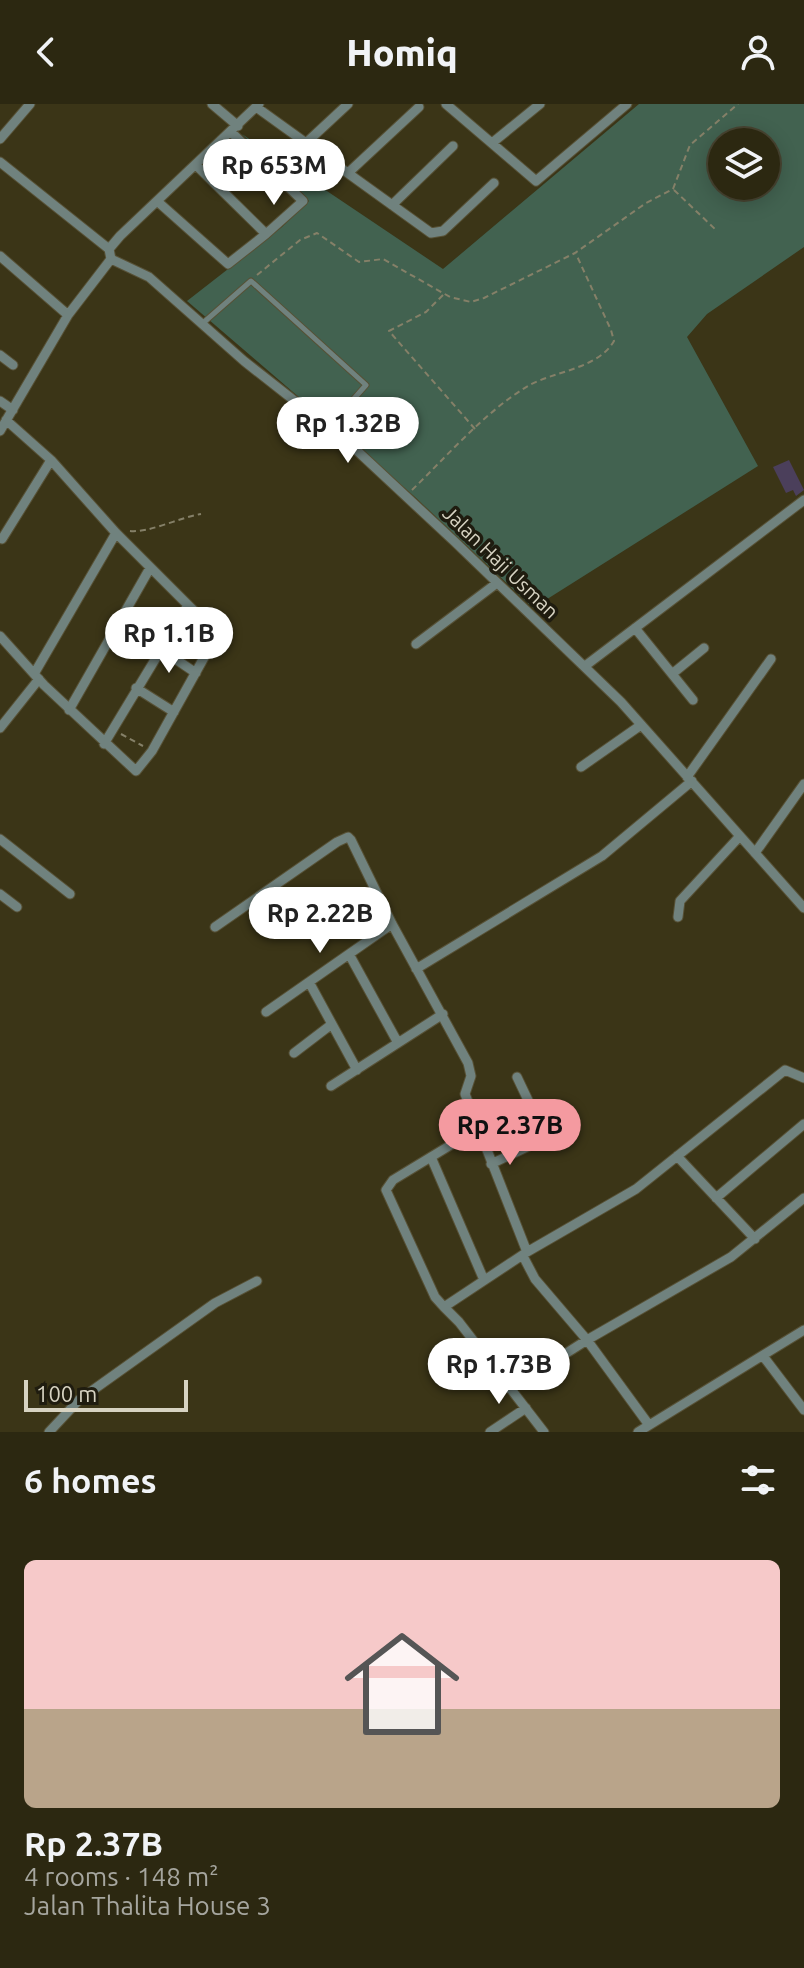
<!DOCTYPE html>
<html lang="en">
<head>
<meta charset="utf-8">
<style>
	:root { --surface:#2c2811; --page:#34301a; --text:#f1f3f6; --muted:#a6a69f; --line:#484431; --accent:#f49aa0 }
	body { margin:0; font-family:Ubuntu,sans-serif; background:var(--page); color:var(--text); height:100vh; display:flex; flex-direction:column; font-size:30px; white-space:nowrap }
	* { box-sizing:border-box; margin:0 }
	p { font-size:26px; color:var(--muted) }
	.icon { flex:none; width:44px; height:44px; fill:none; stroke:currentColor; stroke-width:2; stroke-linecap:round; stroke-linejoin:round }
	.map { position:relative; height:1328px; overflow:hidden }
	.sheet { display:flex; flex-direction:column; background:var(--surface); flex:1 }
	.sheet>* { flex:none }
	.tools { position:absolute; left:708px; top:24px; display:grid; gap:16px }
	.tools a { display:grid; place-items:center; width:72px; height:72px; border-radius:50%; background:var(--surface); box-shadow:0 4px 20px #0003,0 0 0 2px var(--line); font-size:40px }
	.scale { position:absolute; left:24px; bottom:20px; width:164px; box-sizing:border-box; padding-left:8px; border:4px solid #d7d3c2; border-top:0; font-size:22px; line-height:28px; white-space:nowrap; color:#d7d3c2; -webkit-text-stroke:6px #1f1c0f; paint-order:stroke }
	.price { position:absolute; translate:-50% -68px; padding:0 18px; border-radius:28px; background:#fff; color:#222; font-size:26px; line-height:52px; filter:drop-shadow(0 2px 4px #0008) }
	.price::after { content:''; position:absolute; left:50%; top:48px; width:24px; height:18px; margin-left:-12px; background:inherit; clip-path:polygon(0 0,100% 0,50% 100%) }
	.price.current { background:var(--accent); color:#111 }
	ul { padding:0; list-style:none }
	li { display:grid; align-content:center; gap:16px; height:424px; padding:0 24px }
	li+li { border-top:2px solid var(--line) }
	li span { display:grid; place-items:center; height:248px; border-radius:12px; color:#555 }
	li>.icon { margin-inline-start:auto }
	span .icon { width:144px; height:144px; fill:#fffc; stroke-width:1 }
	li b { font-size:34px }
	h2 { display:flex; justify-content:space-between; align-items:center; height:96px; padding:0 24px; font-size:34px }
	header { display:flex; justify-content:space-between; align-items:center; height:104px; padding:0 24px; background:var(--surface); font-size:36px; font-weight:800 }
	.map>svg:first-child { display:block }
	.green { fill:#426250; fill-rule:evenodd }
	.building { fill:#4b3f5b }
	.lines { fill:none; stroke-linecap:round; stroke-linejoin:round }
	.service-casing { stroke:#575136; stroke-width:7 }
	.minor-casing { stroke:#575136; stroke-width:11 }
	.path { stroke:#858068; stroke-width:2; stroke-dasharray:6 4; stroke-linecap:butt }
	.service { stroke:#70827e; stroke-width:5 }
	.minor { stroke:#70827e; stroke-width:9 }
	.labels { text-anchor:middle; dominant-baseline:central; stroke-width:7; stroke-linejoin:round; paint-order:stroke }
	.street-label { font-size:20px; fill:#d7d3c2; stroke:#1f1c0f }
</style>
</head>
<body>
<header><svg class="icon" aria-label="back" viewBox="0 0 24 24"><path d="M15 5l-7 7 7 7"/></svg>Homiq<svg class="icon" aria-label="person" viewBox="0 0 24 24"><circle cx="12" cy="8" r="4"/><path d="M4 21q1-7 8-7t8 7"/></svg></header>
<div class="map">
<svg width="804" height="1328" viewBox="0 0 804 1328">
	<rect width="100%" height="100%" fill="#3b3517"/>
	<path class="green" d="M 639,0 L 804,0 L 804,143 L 707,210 L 687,233 L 758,362 L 533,504 L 415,393 L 187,197 L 282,123 L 309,97 L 242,30 L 443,165 ZM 722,38 L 766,38 L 766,82 L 722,82 Z"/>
	<path class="building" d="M 789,356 L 804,386 L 796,392 L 793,386 L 786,389 L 773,363 Z"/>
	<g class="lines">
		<defs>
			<path id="service" d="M 203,219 L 251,177 L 366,281 L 329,323"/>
			<path id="minor" d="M 212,0 L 238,22
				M 446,0 L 536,77 L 627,0
				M 256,3 L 431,129 L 443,127 L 494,79
				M 0,35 L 30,0
				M 306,39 L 348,0
				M 492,39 L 540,0
				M 0,58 L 109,145
				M 196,61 L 266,130 L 303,97 L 231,28
				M 348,69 L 419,3
				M 157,97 L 228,160 L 266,130
				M 392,101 L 453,42
				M 0,152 L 68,211
				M 111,155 L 149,173 L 244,257 L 352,342 L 455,438 L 621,598 L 804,804
				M 111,155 L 109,145 L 120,132 L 259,0
				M 0,251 L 13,261
				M 0,297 L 13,306
				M 6,316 L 51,356 L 116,429 L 188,501 L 104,640
				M 0,327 L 68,211 L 111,155
				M 2,435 L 51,356
				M 635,524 L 693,596
				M 0,532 L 44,581 L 136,667 L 152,647 L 216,532 L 214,526 L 188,501
				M 416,540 L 497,479
				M 162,546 L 196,569
				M 585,562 L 804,396
				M 34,570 L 116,429
				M 672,570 L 704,544
				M 136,584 L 174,608
				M 69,606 L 150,464
				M 0,624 L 39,575
				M 581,663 L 641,621
				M 687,673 L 771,555
				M 0,735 L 70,790
				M 755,749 L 804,680
				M 0,790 L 17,803
				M 678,813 L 680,797 L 740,732
				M 215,823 L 337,738 L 348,733 L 351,736 L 392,820 L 468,959 L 471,972 L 465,990 L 527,1148
				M 349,850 L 398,939
				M 416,865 L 602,752 L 692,677
				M 309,878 L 357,966
				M 266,908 L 392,820
				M 294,949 L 332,920
				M 331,982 L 443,910
				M 677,1052 L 755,1135
				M 431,1053 L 484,1176
				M 491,1060 L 546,1034 L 517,973
				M 716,1094 L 804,1020
				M 523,1152 L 535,1175 L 587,1236 L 649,1321
				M 444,1203 L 435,1193 L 386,1086 L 393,1076 L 477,1025
				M 763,1252 L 804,1306
				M 510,1285 L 587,1236 L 731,1153 L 804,1094
				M 49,1328 L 79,1296 L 215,1199 L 257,1177
				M 490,1328 L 526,1304
				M 544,1328 L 459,1218 L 444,1203 L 527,1148 L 636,1085 L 785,966 L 804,974
				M 638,1328 L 804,1226"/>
		</defs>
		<use href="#service" class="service-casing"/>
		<use href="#minor" class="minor-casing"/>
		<path class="path" d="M 674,86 L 716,126
			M 257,171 L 300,136 L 317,129 L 359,158 L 383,155 L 450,193 L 471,198 L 484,194 L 575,149 L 646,99 L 673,85 L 690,41 L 738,0
			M 443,191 L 426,208 L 389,227 L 475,325
			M 412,386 C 446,353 487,306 528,282 C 554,267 598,265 614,237 L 611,226 L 576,150
			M 130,427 C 149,429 178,414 201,410
			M 121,630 L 143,642"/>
		<use href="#service" class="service"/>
		<use href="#minor" class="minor"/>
	</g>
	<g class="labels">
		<g class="street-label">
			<text transform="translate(501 458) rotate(44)">Jalan Haji Usman</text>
		</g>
	</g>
</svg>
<div class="tools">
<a><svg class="icon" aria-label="layers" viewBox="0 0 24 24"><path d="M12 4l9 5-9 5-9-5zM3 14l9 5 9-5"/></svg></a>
</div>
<div class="scale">100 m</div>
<b class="price" style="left:274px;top:103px">Rp 653M</b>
<b class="price" style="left:348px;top:361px">Rp 1.32B</b>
<b class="price" style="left:169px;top:571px">Rp 1.1B</b>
<b class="price" style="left:320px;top:851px">Rp 2.22B</b>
<b class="price current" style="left:510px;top:1063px">Rp 2.37B</b>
<b class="price" style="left:499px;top:1302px">Rp 1.73B</b>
</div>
<section class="sheet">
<h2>6 homes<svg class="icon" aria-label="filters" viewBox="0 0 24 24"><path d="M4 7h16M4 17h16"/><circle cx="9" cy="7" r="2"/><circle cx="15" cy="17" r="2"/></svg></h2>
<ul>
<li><span style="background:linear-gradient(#f6c9c9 60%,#b9a48a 0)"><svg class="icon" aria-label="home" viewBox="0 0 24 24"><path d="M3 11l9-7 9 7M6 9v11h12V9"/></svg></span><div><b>Rp 2.37B</b><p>4 rooms · 148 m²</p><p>Jalan Thalita House 3</p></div></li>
</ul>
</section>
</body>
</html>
